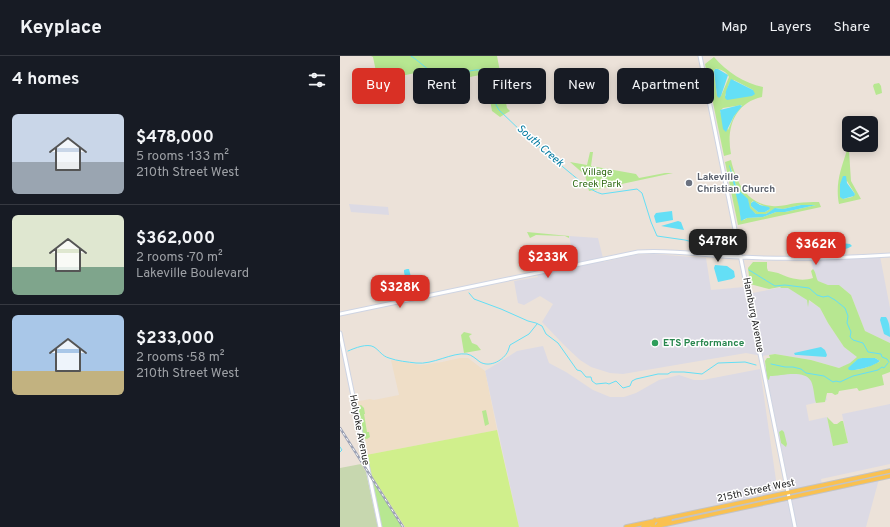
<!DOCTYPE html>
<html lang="en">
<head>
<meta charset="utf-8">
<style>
	:root { --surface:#171b24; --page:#242831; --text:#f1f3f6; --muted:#9ea1a6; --line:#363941; --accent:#d93025 }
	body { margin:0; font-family:Overpass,sans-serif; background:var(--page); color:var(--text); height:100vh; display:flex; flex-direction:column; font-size:15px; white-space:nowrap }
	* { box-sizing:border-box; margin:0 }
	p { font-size:13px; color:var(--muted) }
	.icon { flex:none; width:22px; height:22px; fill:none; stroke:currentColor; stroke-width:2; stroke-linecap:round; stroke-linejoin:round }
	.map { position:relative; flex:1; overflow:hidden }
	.panel { display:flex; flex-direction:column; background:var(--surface); width:340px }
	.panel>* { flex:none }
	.top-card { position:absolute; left:12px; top:12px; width:380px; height:36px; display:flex; gap:8px }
	.fabs { position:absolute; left:502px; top:60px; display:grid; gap:8px }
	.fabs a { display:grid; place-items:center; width:36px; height:36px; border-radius:6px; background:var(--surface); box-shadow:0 2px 10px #0003; font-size:20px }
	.price { position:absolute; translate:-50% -34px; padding:0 9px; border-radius:8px; background:var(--accent); color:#fff; font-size:13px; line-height:26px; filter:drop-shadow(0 1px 2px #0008) }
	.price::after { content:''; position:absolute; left:50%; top:24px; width:12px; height:9px; margin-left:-6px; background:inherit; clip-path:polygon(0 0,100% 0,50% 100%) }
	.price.on { background:#222; color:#fff }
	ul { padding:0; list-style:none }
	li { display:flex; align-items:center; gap:12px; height:100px; padding:0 12px }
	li+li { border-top:1px solid var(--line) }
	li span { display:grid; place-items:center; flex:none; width:112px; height:80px; border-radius:6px; color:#555 }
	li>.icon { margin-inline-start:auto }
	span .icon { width:48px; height:48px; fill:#fffc; stroke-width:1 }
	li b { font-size:17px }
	h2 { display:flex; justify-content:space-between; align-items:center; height:48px; padding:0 12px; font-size:17px }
	.tag { padding:0 14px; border-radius:6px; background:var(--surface); box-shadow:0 2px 10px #0003; font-size:14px; line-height:36px }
	.tag.on { background:var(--accent); color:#fff }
	header { display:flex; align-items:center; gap:24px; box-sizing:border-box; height:56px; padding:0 20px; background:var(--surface); border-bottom:1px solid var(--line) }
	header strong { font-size:19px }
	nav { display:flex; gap:22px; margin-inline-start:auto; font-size:14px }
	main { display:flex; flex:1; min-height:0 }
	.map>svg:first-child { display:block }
	.industrial { fill:#dcdae4 }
	.education { fill:#efdec7 }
	.green { fill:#b7e791; fill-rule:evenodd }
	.cemetery { fill:#c7d7af }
	.pitch { fill:#d0ef8c }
	.water { fill:#64dff6 }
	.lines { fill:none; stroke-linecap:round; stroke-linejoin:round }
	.stream { stroke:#64dff6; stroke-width:1 }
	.secondary-casing { stroke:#ced4e3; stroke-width:5 }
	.primary-casing { stroke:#c3c3c3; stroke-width:5.5 }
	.secondary { stroke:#fff; stroke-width:3 }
	.primary { stroke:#fac150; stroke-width:3.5 }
	.rail-casing { stroke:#9ca2b5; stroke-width:2.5 }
	.rail { stroke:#fff; stroke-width:1; stroke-dasharray:3; stroke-linecap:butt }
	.worship-dot { fill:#6b7280; stroke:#fff; stroke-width:1.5 }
	.leisure-dot { fill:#2e9e5b; stroke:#fff; stroke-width:1.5 }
	.labels { text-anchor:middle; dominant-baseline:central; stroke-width:3; stroke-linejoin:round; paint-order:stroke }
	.park-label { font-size:10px; fill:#2f6a14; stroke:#fff }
	.worship-label { font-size:10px; font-weight:bold; fill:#5b616d; stroke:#fff; text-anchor:start }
	.street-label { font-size:10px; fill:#292929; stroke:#fff }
	.leisure-label { font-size:10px; font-weight:bold; fill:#27864d; stroke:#fff; text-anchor:start }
	.water-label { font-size:11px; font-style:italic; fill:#047ba1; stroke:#fff }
</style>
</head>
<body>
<header>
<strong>Keyplace</strong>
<nav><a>Map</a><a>Layers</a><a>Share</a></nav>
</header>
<main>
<section class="panel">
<h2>4 homes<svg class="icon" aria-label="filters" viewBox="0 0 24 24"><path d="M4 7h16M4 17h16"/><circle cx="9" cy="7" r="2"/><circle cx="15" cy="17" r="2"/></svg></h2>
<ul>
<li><span style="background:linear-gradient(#c9d6e8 60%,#9aa5b1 0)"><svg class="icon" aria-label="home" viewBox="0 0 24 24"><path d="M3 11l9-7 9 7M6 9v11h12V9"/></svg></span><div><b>$478,000</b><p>5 rooms · 133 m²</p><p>210th Street West</p></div></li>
<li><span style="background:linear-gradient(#dfe7d0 65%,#7fa58c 0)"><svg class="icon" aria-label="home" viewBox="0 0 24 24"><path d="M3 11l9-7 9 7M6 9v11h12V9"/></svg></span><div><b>$362,000</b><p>2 rooms · 70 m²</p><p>Lakeville Boulevard</p></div></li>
<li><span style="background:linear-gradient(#a9c7e8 70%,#c2b280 0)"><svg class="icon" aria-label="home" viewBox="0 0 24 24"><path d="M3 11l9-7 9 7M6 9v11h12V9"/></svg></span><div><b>$233,000</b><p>2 rooms · 58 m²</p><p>210th Street West</p></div></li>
</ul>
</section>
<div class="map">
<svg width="550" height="471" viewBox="0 0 550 471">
	<rect width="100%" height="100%" fill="#ece2d9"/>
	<path class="industrial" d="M 9,148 L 48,151 L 49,159 L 11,156 Z
		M 229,180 L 258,182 L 264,206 L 295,199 L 313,198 L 366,202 L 371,234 L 404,231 L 408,238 L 447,230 L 480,252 L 488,267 L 504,291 L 520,303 L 499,312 L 471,304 L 435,298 L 422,300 L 406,297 L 283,318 L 270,317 L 251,311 L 240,304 L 225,290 L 202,266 L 213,248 L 200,240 L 184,249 L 178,247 L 174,225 L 198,221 L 194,211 L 234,203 Z
		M 540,200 L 550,252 L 550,287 L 525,275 L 511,239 L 499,229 L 488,229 L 475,224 L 471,203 Z
		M 203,290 L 209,307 L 226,316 L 253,334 L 270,341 L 284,341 L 296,337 L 319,324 L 339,319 L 354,324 L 363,324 L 420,313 L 439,445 L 539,423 L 526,471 L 179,471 L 145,315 L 177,295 Z
		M 425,312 L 482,322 L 487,344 L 466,349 L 469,365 L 487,361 L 493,390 L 508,387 L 502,358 L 550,348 L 550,408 L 481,423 L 482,429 L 450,434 Z"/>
	<path class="education" d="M 120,302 L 128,302 L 145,315 L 157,374 L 26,399 L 15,346 L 30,343 L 34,344 L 59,339 L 51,304 L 81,309 L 102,306 Z"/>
	<path class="green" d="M 31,0 L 157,0 L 167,52 L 170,55 L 160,61 L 152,55 L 145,18 L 80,31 L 75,17 L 38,25 L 33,1 Z
		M 374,1 C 387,16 404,27 423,31 L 422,41 C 394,47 386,73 391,98 L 384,100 L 365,8 ZM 375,13 C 379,12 387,16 389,21 L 381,40 L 377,40 L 374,15 ZM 394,24 L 413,34 L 385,40 L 389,28 ZM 402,49 L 394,60 L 388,74 L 380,55 L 383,52 Z
		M 539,27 L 541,30 L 542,37 L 536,39 L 533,30 L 534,28 Z
		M 507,94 L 509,95 L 511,125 L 521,143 L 499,148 C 495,128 501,113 507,94 ZM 507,125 L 515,138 L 512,141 L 503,143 L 500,137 L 500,128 Z
		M 250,96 L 253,96 L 251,110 L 296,118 L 299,122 L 325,117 L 333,117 L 249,135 L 245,119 L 230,106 L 247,109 Z
		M 391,104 C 396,126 407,148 432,150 C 441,151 449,148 457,147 C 465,146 472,146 479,146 L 481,151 L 398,169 L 385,106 ZM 390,109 L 397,133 L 408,144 L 409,152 L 416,158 L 426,158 L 436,152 L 443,153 L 461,149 L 476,149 L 445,156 L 436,156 L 423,161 L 407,162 L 404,164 L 401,164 L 400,153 ZM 413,145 L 430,153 L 425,156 L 418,156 L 411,150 L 411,147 Z
		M 187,176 L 229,180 L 229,182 L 225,180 L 196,179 L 190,182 Z
		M 413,206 L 427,206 L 427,212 L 428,215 C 432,216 435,216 438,217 C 449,222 461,226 473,222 L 471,215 L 473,213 C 476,216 476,222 478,225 L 488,229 L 499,229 L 511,239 L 525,275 L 550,287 L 550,316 L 542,319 L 544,329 L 519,335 L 517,332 L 499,335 L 498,338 L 495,339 L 492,337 L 487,337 L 485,346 L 476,347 C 474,341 474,331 471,325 C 464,313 441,320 430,320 L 429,324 L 427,323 L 425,305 L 427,302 L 430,302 L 429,299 L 435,298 L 471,304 L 499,312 L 510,307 L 517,301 L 504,291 L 488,267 L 480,252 L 469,244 L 468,251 L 467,244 L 448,232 L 441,232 L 440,231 L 429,233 L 410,228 L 408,212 ZM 522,302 L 535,302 L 540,305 L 539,306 C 531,309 520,316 510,313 L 515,306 Z
		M 124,276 L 132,278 L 129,280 L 132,287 L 137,289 L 141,294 L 124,297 L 121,279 Z
		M 21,349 L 24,352 L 25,358 L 24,358 L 27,376 L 29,376 L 30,381 L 27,383 L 23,382 L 16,351 Z
		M 146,354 L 149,368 L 145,370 L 142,355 Z
		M 487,361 L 494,368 L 497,368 L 501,365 L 503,365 L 508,387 L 493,390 Z
		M 442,374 L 444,376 L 447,388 L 446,391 L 441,387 L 439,376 Z
		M 31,422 L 62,471 L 41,471 Z"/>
	<path class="cemetery" d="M 21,408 L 26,416 L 38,471 L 0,471 L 0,412 Z"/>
	<path class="pitch" d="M 157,374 L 179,471 L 65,471 L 30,417 L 26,399 Z"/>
	<path class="water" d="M 375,13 L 378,13 L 388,19 L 381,40 L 379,42 L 377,40 L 374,15 Z
		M 354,23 C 366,35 340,45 332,34 L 333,32 C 339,26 346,29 354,23 Z
		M 391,23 L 413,34 L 415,38 L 412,40 L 387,44 L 385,42 L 386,35 Z
		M 400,49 L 402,50 L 394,60 L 386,76 L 383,73 L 380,54 Z
		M 389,109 L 390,110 L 397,133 L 408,143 L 410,152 L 416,158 L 426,158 L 435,152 L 443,153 L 461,149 L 476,149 L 445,156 L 436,156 L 423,161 L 407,162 L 401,165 L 399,151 Z
		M 503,120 L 506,120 L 507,127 L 515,138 L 514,140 L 503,143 L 500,141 L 500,128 Z
		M 414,145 L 420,149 L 429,151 L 430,153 L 425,156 L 418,156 L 411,150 L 411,147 Z
		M 332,155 L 333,164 L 316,167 L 314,160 L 316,157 Z
		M 338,165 L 341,166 L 344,174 L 321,170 Z
		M 484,183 L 492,186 L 510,188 L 512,190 C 506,194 495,196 489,192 C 487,191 485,187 483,185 Z
		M 375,209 L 387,210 L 394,215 L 395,221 L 392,223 L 378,226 L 374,212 Z
		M 67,213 L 69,213 L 73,229 L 76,231 L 76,233 L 68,235 L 64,216 L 64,214 Z
		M 541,261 L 546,261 C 550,267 550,274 550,281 L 544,278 L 540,264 Z
		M 481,291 L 485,294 L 487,299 L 486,301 L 458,299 L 455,299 L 454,297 Z
		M 522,302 L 535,302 L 540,305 C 534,310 517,315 509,314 L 508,312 L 518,303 Z"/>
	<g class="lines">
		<path class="stream" d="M 71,0 C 81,6 90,18 102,20 C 118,22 133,9 148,16 C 155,28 151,43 159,54 C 181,76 205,96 229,116 C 238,123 250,135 262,138 L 297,133 L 302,137 L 311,166 L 317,180 L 345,184 L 375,192
			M 409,214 L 435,230 L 445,229 L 469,232 L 477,239 L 483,241 L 488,240 L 495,244 L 505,252 L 508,260 L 507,267 L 511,276 L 510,281 L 513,284 L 523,287 L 528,296 L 541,298 L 542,301 L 547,303 L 549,306
			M 129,237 L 134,243 L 161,253 L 188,265 L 196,267 L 202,270 L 206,278 L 218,287 L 237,314 L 241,315 L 246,321 L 251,321 L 252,325 L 256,328 L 266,327 L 269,328 L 276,325 L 283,332 L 290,330 L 292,325 L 296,323 L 318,318 L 328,318 L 331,316 L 344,316 L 362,318 L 378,307 L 405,306 L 416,309
			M 8,295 C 15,292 27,287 34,291 C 40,295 42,300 49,302 C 57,305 68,306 76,307 C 93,309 112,296 127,298 C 132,299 136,303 140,306 C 150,312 164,304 168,295 C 169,293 169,291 170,289 L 189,278 L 197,268
			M 431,308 L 445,311 L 453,311 L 461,313 L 466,317 L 484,320 L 493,326 L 496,325 L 500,326 L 513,320 L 538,314 L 542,311 L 544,312 L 548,307
			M 0,391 L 2,394 L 0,396"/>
		<defs>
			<path id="secondary" d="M 360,0 L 455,471
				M 0,258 L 298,196 C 332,193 367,200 401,201 C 451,204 500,202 550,199
				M 0,277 L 40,471"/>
			<path id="primary" d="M 317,470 L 320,466 L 330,464
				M 286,471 L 550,415
				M 303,471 L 313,468 L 315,464
				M 313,471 L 550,420"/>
		</defs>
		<use href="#secondary" class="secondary-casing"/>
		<use href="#primary" class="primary-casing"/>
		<use href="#secondary" class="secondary"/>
		<use href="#primary" class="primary"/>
		<defs>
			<path id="rail" d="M 0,372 L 63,471"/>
		</defs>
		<use href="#rail" class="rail-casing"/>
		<use href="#rail" class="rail"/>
	</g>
	<circle class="worship-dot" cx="349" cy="127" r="4"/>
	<circle class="leisure-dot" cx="315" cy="287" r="4"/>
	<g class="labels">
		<g class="park-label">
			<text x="257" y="116">Village<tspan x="257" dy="12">Creek Park</tspan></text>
		</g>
		<g class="worship-label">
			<text x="357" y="121">Lakeville<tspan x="357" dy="12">Christian Church</tspan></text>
		</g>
		<g class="street-label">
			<text transform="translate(413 259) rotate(79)">Hamburg Avenue</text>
			<text transform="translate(19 374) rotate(79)">Holyoke Avenue</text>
			<text transform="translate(416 435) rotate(-12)">215th Street West</text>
		</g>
		<g class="leisure-label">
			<text x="323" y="287">ETS Performance</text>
		</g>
		<g class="water-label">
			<text transform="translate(200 90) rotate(41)">South Creek</text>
		</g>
	</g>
</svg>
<div class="fabs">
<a><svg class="icon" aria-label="layers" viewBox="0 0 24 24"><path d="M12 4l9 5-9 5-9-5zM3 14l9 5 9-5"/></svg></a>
</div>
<b class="price on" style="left:378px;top:207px">$478K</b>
<b class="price" style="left:476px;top:210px">$362K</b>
<b class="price" style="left:208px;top:223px">$233K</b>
<b class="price" style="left:60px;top:253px">$328K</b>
<div class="top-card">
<a class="tag on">Buy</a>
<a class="tag">Rent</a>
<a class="tag">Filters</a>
<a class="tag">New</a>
<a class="tag">Apartment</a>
</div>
</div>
</main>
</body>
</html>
